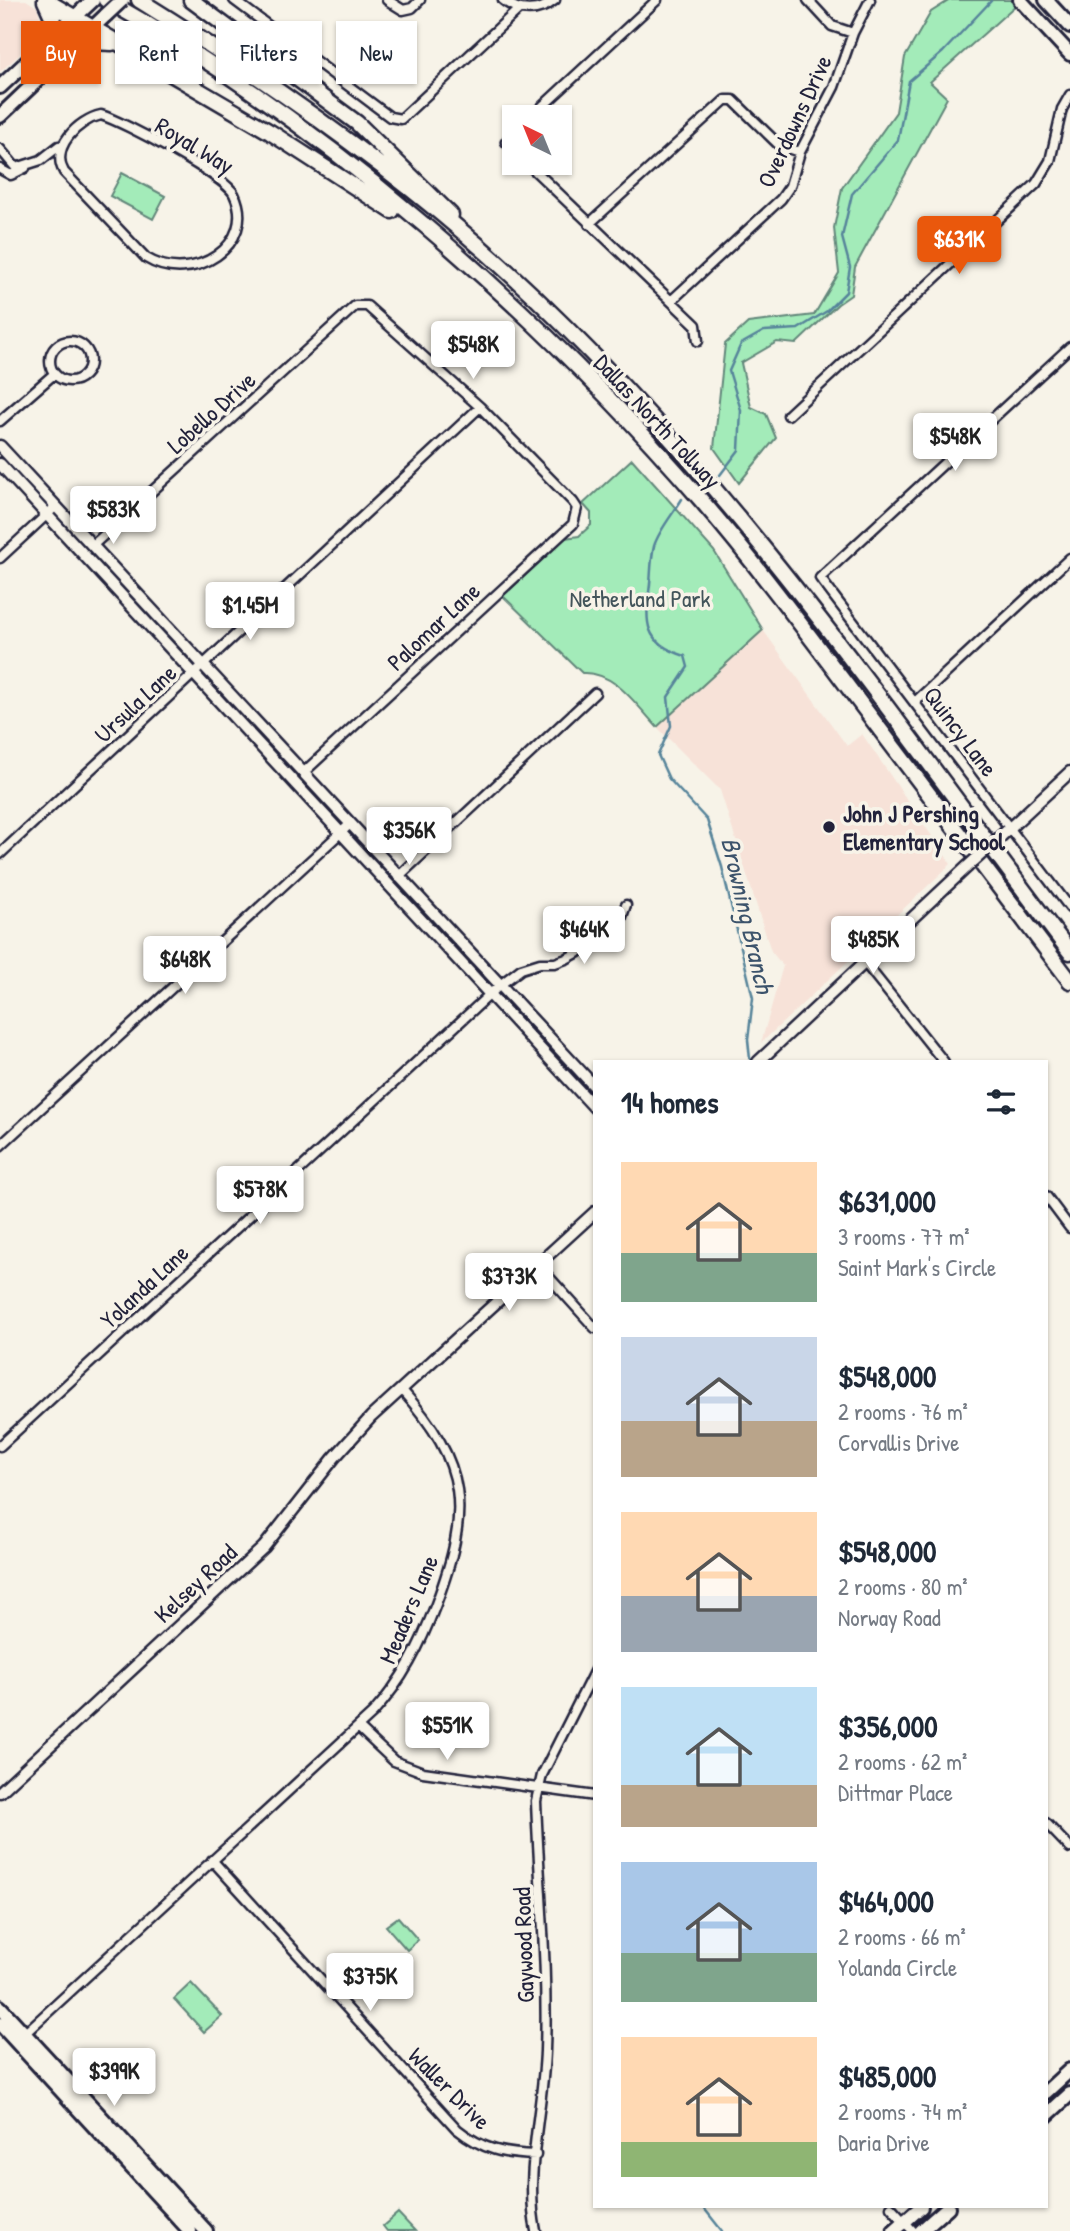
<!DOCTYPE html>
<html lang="en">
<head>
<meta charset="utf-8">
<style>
	:root { --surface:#fff; --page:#f6f6f7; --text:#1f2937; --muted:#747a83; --accent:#ea580c }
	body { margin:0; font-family:"Patrick Hand",sans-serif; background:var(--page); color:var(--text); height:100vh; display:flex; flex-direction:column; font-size:26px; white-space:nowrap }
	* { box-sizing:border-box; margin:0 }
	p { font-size:23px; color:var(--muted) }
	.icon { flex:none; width:38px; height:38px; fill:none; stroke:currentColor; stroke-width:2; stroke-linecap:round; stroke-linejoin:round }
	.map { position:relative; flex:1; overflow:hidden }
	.panel { position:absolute; left:593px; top:1060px; width:455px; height:1148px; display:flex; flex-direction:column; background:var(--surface); border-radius:0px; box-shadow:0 2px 5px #0004 }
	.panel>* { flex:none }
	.banner { position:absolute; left:21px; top:21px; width:467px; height:63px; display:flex; gap:14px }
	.needle { width:46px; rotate:317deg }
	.buttons { position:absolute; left:502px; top:105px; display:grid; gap:14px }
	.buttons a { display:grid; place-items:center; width:70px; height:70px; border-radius:0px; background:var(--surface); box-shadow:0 2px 5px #0004; font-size:35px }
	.price { position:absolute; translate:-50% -60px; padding:0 16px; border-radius:7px; background:#fff; color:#222; font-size:23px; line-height:46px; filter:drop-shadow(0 2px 4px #0008) }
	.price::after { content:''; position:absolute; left:50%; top:42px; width:21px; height:16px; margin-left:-10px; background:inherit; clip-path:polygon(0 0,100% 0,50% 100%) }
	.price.current { background:var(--accent); color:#fff }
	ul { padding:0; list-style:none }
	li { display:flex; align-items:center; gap:21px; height:175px; padding:0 28px }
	li span { display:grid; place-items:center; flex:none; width:196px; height:140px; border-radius:0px; color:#555 }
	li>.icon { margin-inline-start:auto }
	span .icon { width:84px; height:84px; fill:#fffc; stroke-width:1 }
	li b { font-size:30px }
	h2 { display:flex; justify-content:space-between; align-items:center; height:84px; padding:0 28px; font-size:30px }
	.tag { padding:0 24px; border-radius:0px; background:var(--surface); box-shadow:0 2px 5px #0004; font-size:24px; line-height:63px }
	.tag.current { background:var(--accent); color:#fff }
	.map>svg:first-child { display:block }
	.built { fill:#f7e2d8 }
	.green { fill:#a3ebb9; stroke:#62867a; stroke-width:2 }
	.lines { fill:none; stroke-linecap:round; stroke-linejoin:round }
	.stream { stroke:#57849a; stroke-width:2.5 }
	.minor-casing { stroke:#22223b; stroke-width:13 }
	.tertiary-casing { stroke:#22223b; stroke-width:15 }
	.secondary-casing { stroke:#22223b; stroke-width:18 }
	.primary-casing { stroke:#22223b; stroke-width:18 }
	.motorway-casing { stroke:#22223b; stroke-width:19 }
	.minor { stroke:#f7f3e8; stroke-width:8 }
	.tertiary { stroke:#f7f3e8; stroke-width:10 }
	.secondary { stroke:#f7f3e8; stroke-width:12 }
	.primary { stroke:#f7f3e8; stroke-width:12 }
	.motorway { stroke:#f7f3e8; stroke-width:14 }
	.tertiary-bridge-casing { stroke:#22223b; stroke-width:15; stroke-linecap:butt }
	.secondary-bridge-casing { stroke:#22223b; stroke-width:18; stroke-linecap:butt }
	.tertiary-bridge { stroke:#f7f3e8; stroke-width:10 }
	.secondary-bridge { stroke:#f7f3e8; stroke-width:12 }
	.poi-dot { fill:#22223b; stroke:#f7f3e8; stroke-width:2.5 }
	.labels { text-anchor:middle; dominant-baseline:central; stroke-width:7; stroke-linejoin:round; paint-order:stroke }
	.street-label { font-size:24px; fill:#22223b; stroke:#f7f3e8 }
	.park-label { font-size:24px; fill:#42545a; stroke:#f7f3e8 }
	.poi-label { font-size:24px; font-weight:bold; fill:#22223b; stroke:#f7f3e8; text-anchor:start }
	.water-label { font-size:26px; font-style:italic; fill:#3c536b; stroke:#f7f3e8 }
</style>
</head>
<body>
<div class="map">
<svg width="1070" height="2231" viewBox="0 0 1070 2231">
	<rect width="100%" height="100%" fill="#f7f3e8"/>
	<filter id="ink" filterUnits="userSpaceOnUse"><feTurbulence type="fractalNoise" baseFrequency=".0143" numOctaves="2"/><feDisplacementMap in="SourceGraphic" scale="14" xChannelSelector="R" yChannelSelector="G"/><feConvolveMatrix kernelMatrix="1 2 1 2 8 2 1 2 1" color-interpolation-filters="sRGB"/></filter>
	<g filter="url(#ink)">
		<path class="built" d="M 0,0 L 26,0 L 37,7 L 41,20 L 37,39 L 0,72 Z
			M 763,630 L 847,746 L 862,734 L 951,864 L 761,1043 L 783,966 L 771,951 L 720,790 L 657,727 Z"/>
		<path class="green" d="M 950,0 L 1013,0 L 1017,4 L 930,82 L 947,98 L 855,267 L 851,295 L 838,304 L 796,344 L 777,342 L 741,363 L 751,407 L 766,414 L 776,438 L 739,483 L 714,448 L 725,344 L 748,323 L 814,315 L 839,273 L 834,228 L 842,188 L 896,112 L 905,57 L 931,12 Z
			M 122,173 L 165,196 L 153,219 L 110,196 Z
			M 632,459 L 714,551 L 763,630 L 657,727 C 636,705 615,671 582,673 L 503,596 L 565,538 L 579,536 L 591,525 L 591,513 L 583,504 Z
			M 398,1917 L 418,1940 L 407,1950 L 386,1926 Z
			M 191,1983 L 222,2016 L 204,2032 L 174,1999 Z
			M 398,2213 L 415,2231 L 387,2231 L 383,2226 Z"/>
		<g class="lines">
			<path class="stream" d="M 720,475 L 739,450 L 741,410 L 729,371 L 741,344 L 764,331 L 798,329 L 827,311 L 846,292 L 850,267 L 842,237 L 852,194 L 898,140 L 909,81 L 943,52 L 991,1
				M 682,499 C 673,514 659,530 654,546 C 651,558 651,573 650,584 C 645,624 643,642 685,656 L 688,667 L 668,697 L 671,726 L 658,755 L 669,779 L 707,820 L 722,867 L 753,998 L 748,1040 L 750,1059
				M 703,2207 L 722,2231"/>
			<defs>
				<path id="minor" d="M 234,0 L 390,117 L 401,119 L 519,9
					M 387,0 L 403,10 L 412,8 L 420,0
					M 503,0 C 519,13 539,13 555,0
					M 808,0 L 832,26 L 853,33
					M 101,115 C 124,122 225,176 234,194 C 258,244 193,287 146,258 L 64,172 C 50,148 78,120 101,115 Z
					M 531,117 L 657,0
					M 514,132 L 506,142 L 514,151
					M 0,149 L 16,168 L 41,160 L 59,146
					M 527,163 L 696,325 L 698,341
					M 0,169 L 11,175 L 25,168
					M 589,224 L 725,100 L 733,100 L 779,145 L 800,152
					M 671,301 L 781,199 L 790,186 L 800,152 L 834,87 L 853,33 L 870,0
					M50 361a20 20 0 1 1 40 0a20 20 0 1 1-40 0Z
					M 1070,347 L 820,578 L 1070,908
					M 788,415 L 1036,184 L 1050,161 L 1062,109 L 1070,95
					M 0,421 L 54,374
					M 92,546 L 355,306 L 367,306 L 480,407 L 573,502 L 577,508 L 573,524 L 303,773
					M 0,558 L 55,507
					M 915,702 L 1070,558
					M 0,854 L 480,407
					M 398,877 L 595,693
					M 865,963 L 944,1062
					M 0,1146 L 349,825
					M 1046,1196 L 1070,1228
					M 538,1265 L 595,1328
					M 0,1446 L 500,985 L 521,969 L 540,963 L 555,963 L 566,959 L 602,939 L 619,925 L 626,905
					M 358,1727 L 394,1761 L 423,1772 L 595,1796
					M 1046,1823 L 1070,1848
					M 212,1860 L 457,2129 C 483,2150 504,2154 536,2155
					M 23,2035 L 373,1713 C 403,1680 420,1646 436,1604 C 471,1511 469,1465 401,1389
					M 891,2207 L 913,2231
					M 536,2231 C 524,2174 543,2109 545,2051 C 548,1967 539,1884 536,1801 L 542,1775 L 595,1670"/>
				<path id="tertiary" d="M 0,446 L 595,1087
					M 0,464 L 595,1108
					M 999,838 L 1070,772
					M 758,1062 L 967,867
					M 0,1792 L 264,1547 L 334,1458 L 371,1417 L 595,1212"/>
				<path id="secondary" d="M 0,87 L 93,0
					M 0,116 L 106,15
					M 0,2007 L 206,2231
					M 0,2024 L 190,2231
					M 1046,2092 L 1070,2070
					M 1046,2116 L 1070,2094
					M 894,2231 L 921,2207
					M 921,2231 L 948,2207"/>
				<path id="primary" d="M 1020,0 L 1070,54
					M 1046,0 L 1070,26"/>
				<path id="motorway" d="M 45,0 L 270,132 L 392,211
					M 106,0 C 325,123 537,310 701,500 C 757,565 808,634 860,703 C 930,795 1000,888 1070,981
					M 139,0 C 268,80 396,169 508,272 C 725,471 893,718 1070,952
					M 191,0 L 357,123 L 451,215
					M 44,45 L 54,21 L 45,1
					M 66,52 L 91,42 L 112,43"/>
			</defs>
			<use href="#minor" class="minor-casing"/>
			<use href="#tertiary" class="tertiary-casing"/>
			<use href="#secondary" class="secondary-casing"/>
			<use href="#primary" class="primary-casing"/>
			<use href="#motorway" class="motorway-casing"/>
			<use href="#minor" class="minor"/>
			<use href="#tertiary" class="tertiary"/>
			<use href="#secondary" class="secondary"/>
			<use href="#primary" class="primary"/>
			<use href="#motorway" class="motorway"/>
			<defs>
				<path id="tertiary-bridge" d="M 967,867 L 999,838"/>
				<path id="secondary-bridge" d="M 106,15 L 122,0"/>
			</defs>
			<use href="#tertiary-bridge" class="tertiary-bridge-casing"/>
			<use href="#secondary-bridge" class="secondary-bridge-casing"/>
			<use href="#tertiary-bridge" class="tertiary-bridge"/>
			<use href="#secondary-bridge" class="secondary-bridge"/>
		</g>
	</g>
	<circle class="poi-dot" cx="829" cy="827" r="7"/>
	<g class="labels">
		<g class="street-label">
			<text transform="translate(794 121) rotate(-65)">Overdowns Drive</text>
			<text transform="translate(195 145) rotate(31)">Royal Way</text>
			<text transform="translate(211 412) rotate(-42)">Lobello Drive</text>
			<text transform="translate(658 421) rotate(47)">Dallas North Tollway</text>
			<text transform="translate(433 626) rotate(-43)">Palomar Lane</text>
			<text transform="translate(135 703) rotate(-43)">Ursula Lane</text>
			<text transform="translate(961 731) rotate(53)">Quincy Lane</text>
			<text transform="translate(144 1286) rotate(-43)">Yolanda Lane</text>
			<text transform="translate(195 1583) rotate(-43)">Kelsey Road</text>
			<text transform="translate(408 1609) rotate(-67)">Meaders Lane</text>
			<text transform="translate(523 1945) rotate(-92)">Gaywood Road</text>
			<text transform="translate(450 2088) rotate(45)">Waller Drive</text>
		</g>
		<g class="park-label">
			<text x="640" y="598">Netherland Park</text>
		</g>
		<g class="poi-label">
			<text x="843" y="813">John J Pershing<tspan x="843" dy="28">Elementary School</tspan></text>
		</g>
		<g class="water-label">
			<text transform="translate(748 915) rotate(77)">Browning Branch</text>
		</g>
	</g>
</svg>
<div class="buttons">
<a><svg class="needle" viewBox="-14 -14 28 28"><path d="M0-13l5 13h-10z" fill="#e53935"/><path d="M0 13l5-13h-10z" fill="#747a83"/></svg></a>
</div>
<b class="price current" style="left:959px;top:276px">$631K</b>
<b class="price" style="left:473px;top:381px">$548K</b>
<b class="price" style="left:955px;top:473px">$548K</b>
<b class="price" style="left:113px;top:546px">$583K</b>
<b class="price" style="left:250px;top:642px">$1.45M</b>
<b class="price" style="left:409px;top:867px">$356K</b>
<b class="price" style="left:584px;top:966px">$464K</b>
<b class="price" style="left:873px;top:976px">$485K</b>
<b class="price" style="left:185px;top:996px">$648K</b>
<b class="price" style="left:260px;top:1226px">$578K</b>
<b class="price" style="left:509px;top:1313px">$373K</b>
<b class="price" style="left:447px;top:1762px">$551K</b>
<b class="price" style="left:370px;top:2013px">$375K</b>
<b class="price" style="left:114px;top:2108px">$399K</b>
<div class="banner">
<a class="tag current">Buy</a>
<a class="tag">Rent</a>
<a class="tag">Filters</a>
<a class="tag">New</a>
</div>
<section class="panel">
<h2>14 homes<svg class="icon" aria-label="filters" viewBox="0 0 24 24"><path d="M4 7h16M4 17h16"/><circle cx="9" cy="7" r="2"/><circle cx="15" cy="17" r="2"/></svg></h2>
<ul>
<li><span style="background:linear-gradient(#ffd9b3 65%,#7fa58c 0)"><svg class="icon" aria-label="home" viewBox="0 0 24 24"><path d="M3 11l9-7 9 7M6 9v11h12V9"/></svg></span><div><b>$631,000</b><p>3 rooms · 77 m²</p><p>Saint Mark's Circle</p></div></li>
<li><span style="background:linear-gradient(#c9d6e8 60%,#b9a48a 0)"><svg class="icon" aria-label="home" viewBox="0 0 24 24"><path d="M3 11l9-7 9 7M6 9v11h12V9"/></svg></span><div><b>$548,000</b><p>2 rooms · 76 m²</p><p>Corvallis Drive</p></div></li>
<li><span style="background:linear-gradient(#ffd9b3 60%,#9aa5b1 0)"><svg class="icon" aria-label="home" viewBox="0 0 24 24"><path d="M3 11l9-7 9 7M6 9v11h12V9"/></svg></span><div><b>$548,000</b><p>2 rooms · 80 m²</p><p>Norway Road</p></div></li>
<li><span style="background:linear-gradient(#bfe0f5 70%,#b9a48a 0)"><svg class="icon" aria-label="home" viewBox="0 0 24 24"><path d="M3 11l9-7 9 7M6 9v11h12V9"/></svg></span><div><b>$356,000</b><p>2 rooms · 62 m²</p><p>Dittmar Place</p></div></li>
<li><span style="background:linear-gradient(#a9c7e8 65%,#7fa58c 0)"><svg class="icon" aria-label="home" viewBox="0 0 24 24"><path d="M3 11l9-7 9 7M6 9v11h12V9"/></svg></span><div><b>$464,000</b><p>2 rooms · 66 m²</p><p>Yolanda Circle</p></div></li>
<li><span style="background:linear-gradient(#ffd9b3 75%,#8fb573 0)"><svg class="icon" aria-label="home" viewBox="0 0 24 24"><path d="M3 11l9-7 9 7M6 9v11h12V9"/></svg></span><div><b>$485,000</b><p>2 rooms · 74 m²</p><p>Daria Drive</p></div></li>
</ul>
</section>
</div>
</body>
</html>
